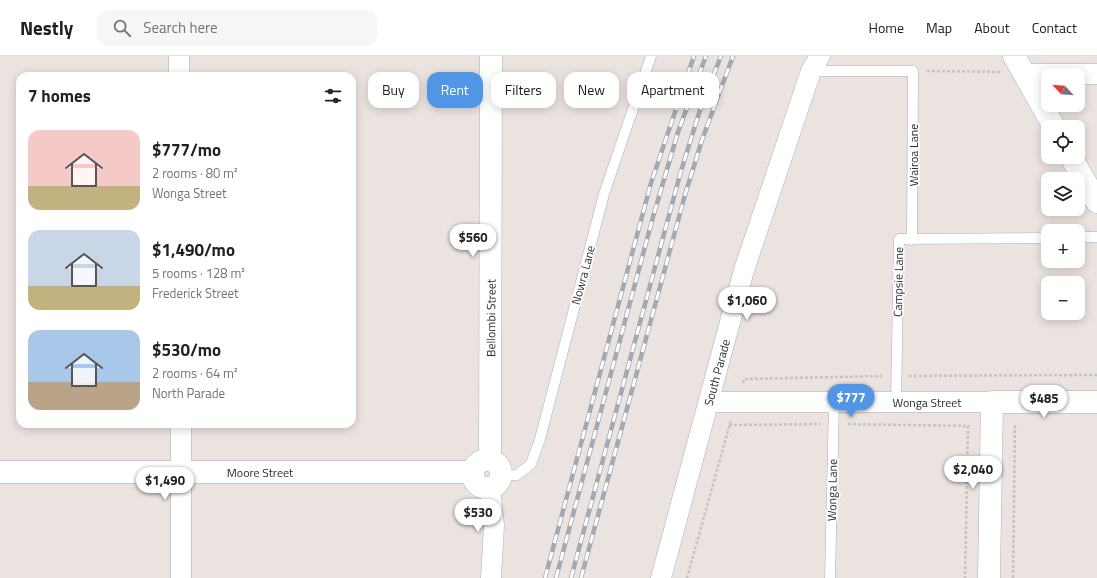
<!DOCTYPE html>
<html lang="en">
<head>
<meta charset="utf-8">
<style>
	:root { --surface:#fff; --page:#f6f6f6; --text:#202124; --muted:#757577; --line:#e0e0e0; --accent:#5195e6 }
	body { margin:0; font-family:"Titillium Web",sans-serif; background:var(--page); color:var(--text); height:100vh; display:flex; flex-direction:column; font-size:15px; white-space:nowrap }
	* { box-sizing:border-box; margin:0 }
	p { font-size:13px; color:var(--muted) }
	.icon { flex:none; width:22px; height:22px; fill:none; stroke:currentColor; stroke-width:2; stroke-linecap:round; stroke-linejoin:round }
	.map { position:relative; flex:1; overflow:hidden }
	.sheet { position:absolute; left:16px; top:16px; width:340px; height:356px; display:flex; flex-direction:column; background:var(--surface); border-radius:12px; box-shadow:0 2px 10px #0003 }
	.sheet>* { flex:none }
	.guide { position:absolute; left:368px; top:16px; width:380px; height:36px; display:flex; gap:8px }
	.needle { width:26px; rotate:296deg }
	.controls { position:absolute; left:1041px; top:12px; display:grid; gap:8px }
	.controls a { display:grid; place-items:center; width:44px; height:44px; border-radius:8px; background:var(--surface); box-shadow:0 2px 10px #0003; font-size:20px }
	.price { position:absolute; translate:-50% -34px; padding:0 9px; border-radius:14px; background:#fff; color:#222; font-size:13px; line-height:26px; filter:drop-shadow(0 1px 2px #0008) }
	.price::after { content:''; position:absolute; left:50%; top:24px; width:12px; height:9px; margin-left:-6px; background:inherit; clip-path:polygon(0 0,100% 0,50% 100%) }
	.price.on { background:var(--accent); color:#fff }
	ul { padding:0; list-style:none }
	li { display:flex; align-items:center; gap:12px; height:100px; padding:0 12px }
	li span { display:grid; place-items:center; flex:none; width:112px; height:80px; border-radius:12px; color:#555 }
	li>.icon { margin-inline-start:auto }
	span .icon { width:48px; height:48px; fill:#fffc; stroke-width:1 }
	li b { font-size:17px }
	h2 { display:flex; justify-content:space-between; align-items:center; height:48px; padding:0 12px; font-size:17px }
	.pill { padding:0 14px; border-radius:12px; background:var(--surface); box-shadow:0 2px 10px #0003; font-size:14px; line-height:36px }
	.pill.on { background:var(--accent); color:#fff }
	header { display:flex; align-items:center; gap:24px; box-sizing:border-box; height:56px; padding:0 20px; background:var(--surface); border-bottom:1px solid var(--line) }
	header strong { font-size:19px }
	nav { display:flex; gap:22px; margin-inline-start:auto; font-size:14px }
	.search { width:280px; height:36px; background:var(--page); display:flex; align-items:center; gap:10px; box-sizing:border-box; padding:0 14px; border-radius:12px; color:var(--muted); font-size:15px }
	.map>svg:first-child { display:block }
	.lines { fill:none; stroke-linecap:round; stroke-linejoin:round }
	.service-casing { stroke:#abb1b6; stroke-width:11 }
	.minor-casing { stroke:#abb1b6; stroke-width:21 }
	.tertiary-casing { stroke:#abb1b6; stroke-width:23 }
	.path { stroke:#c4c4c4; stroke-width:2.5; stroke-dasharray:3 2; stroke-linecap:butt }
	.service { stroke:#fff; stroke-width:10 }
	.minor { stroke:#fff; stroke-width:20 }
	.tertiary { stroke:#fff; stroke-width:22 }
	.rail-casing { stroke:#a2a9b3; stroke-width:4.5 }
	.rail { stroke:#fff; stroke-width:3; stroke-dasharray:9; stroke-linecap:butt }
	.labels { text-anchor:middle; dominant-baseline:central; stroke-width:3.5; stroke-linejoin:round; paint-order:stroke }
	.street-label { font-size:12px; fill:#2b2b2b; stroke:#fff }
</style>
</head>
<body>
<header>
<strong>Nestly</strong>
<div class="search"><svg class="icon" aria-label="search" viewBox="0 0 24 24"><circle cx="10" cy="10" r="6"/><path d="M15 15l6 6"/></svg>Search here</div>
<nav><a>Home</a><a>Map</a><a>About</a><a>Contact</a></nav>
</header>
<div class="map">
<svg width="1097" height="522" viewBox="0 0 1097 522">
	<rect width="100%" height="100%" fill="#ebe3df"/>
	<g class="lines">
		<defs>
			<path id="service" d="M 811,15 L 913,15 L 912,184
				M 1078,181 L 1097,181
				M 896,346 L 899,183 L 1048,182
				M 501,420 L 517,419 L 531,408 L 540,383 L 604,138 L 651,0
				M 830,522 L 834,346"/>
			<g id="minor">
				<path d="M 179,0 L 179,20"/>
				<path d="M 1024,18 L 1097,18"/>
				<path id="s1" d="M 710,346 L 992,346"/>
				<path d="M 181,368 L 181,522"/>
				<path d="M 490,432 L 494,469 L 491,522"/>
				<path id="s2" d="M 661,522 L 744,214 L 811,15 L 820,0"/>
			</g>
			<g id="tertiary">
				<path d="M 1014,0 L 1054,71"/>
				<path d="M 1071,101 L 1097,146"/>
				<circle cx="487" cy="418" r="14"/>
				<path id="s3" d="M 490,404 L 491,0"/>
				<path id="s4" d="M 0,416 L 472,416"/>
				<path d="M 989,522 L 992,346 L 1097,346"/>
			</g>
		</defs>
		<use href="#service" class="service-casing"/>
		<use href="#minor" class="minor-casing"/>
		<use href="#tertiary" class="tertiary-casing"/>
		<path class="path" d="M 927,15 L 1000,16
			M 909,320 L 1097,319
			M 743,327 L 744,323 L 882,320
			M 848,368 L 968,370 L 965,522
			M 729,369 L 821,368
			M 687,522 L 731,364
			M 1013,522 L 1015,367"/>
		<use href="#service" class="service"/>
		<use href="#minor" class="minor"/>
		<use href="#tertiary" class="tertiary"/>
		<defs>
			<path id="rail" d="M 545,522 L 651,127 L 694,0
				M 556,522 L 653,161 L 678,76 L 706,0
				M 571,522 L 681,115 L 701,51 L 721,0
				M 581,522 L 685,139 L 702,84 L 733,0"/>
		</defs>
		<use href="#rail" class="rail-casing"/>
		<use href="#rail" class="rail"/>
	</g>
	<g class="labels">
		<g class="street-label">
			<text transform="translate(913 99) rotate(-90)">Wairoa Lane</text>
			<text transform="translate(583 219) rotate(-75)">Nowra Lane</text>
			<text transform="translate(898 226) rotate(-89)">Campsie Lane</text>
			<text stroke="none"><textPath href="#s3" startOffset="142">Bellombi Street</textPath></text>
			<text stroke="none"><textPath href="#s2" startOffset="213">South Parade</textPath></text>
			<text stroke="none"><textPath href="#s1" startOffset="217">Wonga Street</textPath></text>
			<text stroke="none"><textPath href="#s4" startOffset="260">Moore Street</textPath></text>
			<text transform="translate(832 434) rotate(-89)">Wonga Lane</text>
		</g>
	</g>
</svg>
<div class="controls">
<a><svg class="needle" viewBox="-14 -14 28 28"><path d="M0-13l5 13h-10z" fill="#e53935"/><path d="M0 13l5-13h-10z" fill="#757577"/></svg></a>
<a><svg class="icon" aria-label="locate" viewBox="0 0 24 24"><circle cx="12" cy="12" r="6"/><path d="M12 2v4M12 18v4M2 12h4M18 12h4"/></svg></a>
<a><svg class="icon" aria-label="layers" viewBox="0 0 24 24"><path d="M12 4l9 5-9 5-9-5zM3 14l9 5 9-5"/></svg></a>
<a>+</a>
<a>−</a>
</div>
<b class="price" style="left:473px;top:202px">$560</b>
<b class="price" style="left:747px;top:265px">$1,060</b>
<b class="price on" style="left:851px;top:362px">$777</b>
<b class="price" style="left:1044px;top:363px">$485</b>
<b class="price" style="left:973px;top:434px">$2,040</b>
<b class="price" style="left:165px;top:445px">$1,490</b>
<b class="price" style="left:478px;top:477px">$530</b>
<div class="guide">
<a class="pill">Buy</a>
<a class="pill on">Rent</a>
<a class="pill">Filters</a>
<a class="pill">New</a>
<a class="pill">Apartment</a>
</div>
<section class="sheet">
<h2>7 homes<svg class="icon" aria-label="filters" viewBox="0 0 24 24"><path d="M4 7h16M4 17h16"/><circle cx="9" cy="7" r="2"/><circle cx="15" cy="17" r="2"/></svg></h2>
<ul>
<li><span style="background:linear-gradient(#f6c9c9 70%,#c2b280 0)"><svg class="icon" aria-label="home" viewBox="0 0 24 24"><path d="M3 11l9-7 9 7M6 9v11h12V9"/></svg></span><div><b>$777/mo</b><p>2 rooms · 80 m²</p><p>Wonga Street</p></div></li>
<li><span style="background:linear-gradient(#c9d6e8 70%,#c2b280 0)"><svg class="icon" aria-label="home" viewBox="0 0 24 24"><path d="M3 11l9-7 9 7M6 9v11h12V9"/></svg></span><div><b>$1,490/mo</b><p>5 rooms · 128 m²</p><p>Frederick Street</p></div></li>
<li><span style="background:linear-gradient(#a9c7e8 65%,#b9a48a 0)"><svg class="icon" aria-label="home" viewBox="0 0 24 24"><path d="M3 11l9-7 9 7M6 9v11h12V9"/></svg></span><div><b>$530/mo</b><p>2 rooms · 64 m²</p><p>North Parade</p></div></li>
</ul>
</section>
</div>
</body>
</html>
